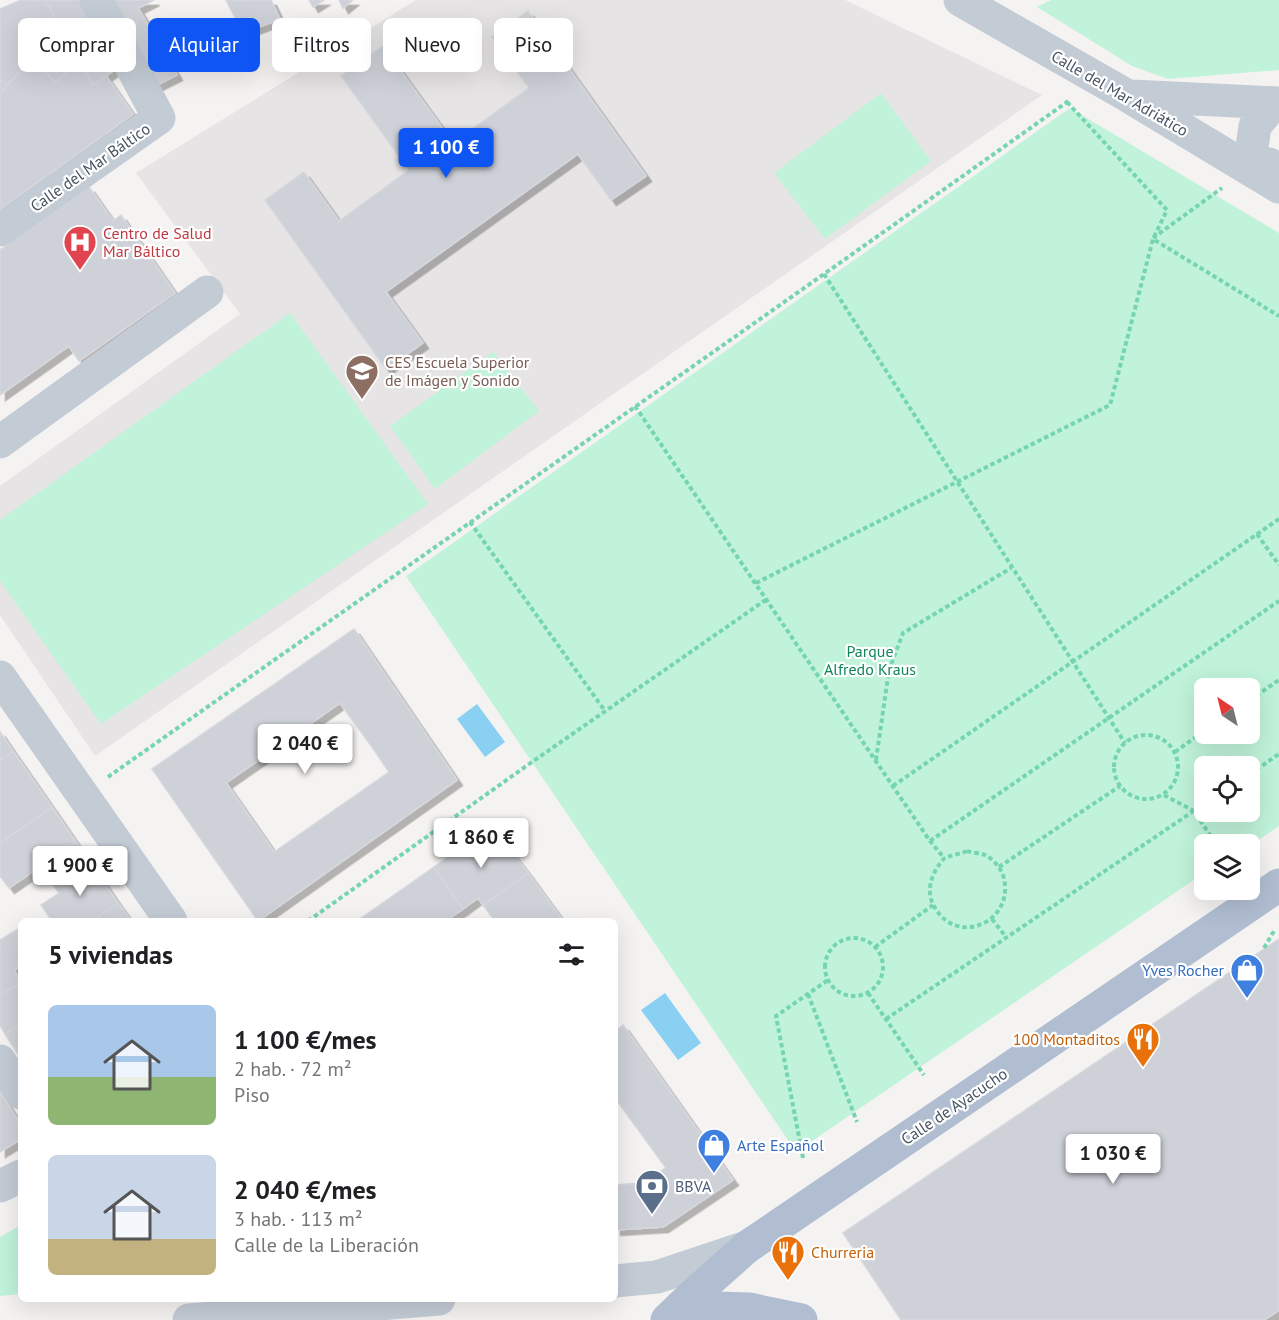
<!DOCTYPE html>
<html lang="es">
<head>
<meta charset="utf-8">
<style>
	:root { --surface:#fff; --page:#f2f2f2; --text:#202124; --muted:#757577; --accent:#0e55f3 }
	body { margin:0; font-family:"PT Sans",sans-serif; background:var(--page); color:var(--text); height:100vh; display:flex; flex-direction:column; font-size:22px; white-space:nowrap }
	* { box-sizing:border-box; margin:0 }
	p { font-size:20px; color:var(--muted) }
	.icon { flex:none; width:33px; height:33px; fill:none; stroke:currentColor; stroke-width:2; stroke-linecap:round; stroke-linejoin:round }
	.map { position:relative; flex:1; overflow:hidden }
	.panel { position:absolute; left:18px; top:918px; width:600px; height:384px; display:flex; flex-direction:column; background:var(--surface); border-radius:9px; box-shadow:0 6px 24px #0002 }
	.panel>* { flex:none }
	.hud { position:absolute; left:18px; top:18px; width:600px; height:54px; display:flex; gap:12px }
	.needle { width:39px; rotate:325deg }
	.tools { position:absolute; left:1194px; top:678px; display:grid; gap:12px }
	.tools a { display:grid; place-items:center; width:66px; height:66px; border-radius:9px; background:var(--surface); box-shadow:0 6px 24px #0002; font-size:30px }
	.price { position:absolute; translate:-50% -51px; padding:0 14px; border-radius:6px; background:#fff; color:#222; font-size:20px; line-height:39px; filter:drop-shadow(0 2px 3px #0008) }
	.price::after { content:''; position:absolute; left:50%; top:36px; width:18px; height:14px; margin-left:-9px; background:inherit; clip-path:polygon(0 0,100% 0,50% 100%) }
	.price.active { background:var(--accent); color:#fff }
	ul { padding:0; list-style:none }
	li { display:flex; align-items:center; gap:18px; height:150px; padding:0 30px }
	li span { display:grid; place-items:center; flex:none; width:168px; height:120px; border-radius:9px; color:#555 }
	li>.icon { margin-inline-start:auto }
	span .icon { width:72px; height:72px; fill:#fffc; stroke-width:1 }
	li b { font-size:26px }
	h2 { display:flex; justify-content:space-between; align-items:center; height:72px; padding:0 30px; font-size:26px }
	.chip { padding:0 21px; border-radius:9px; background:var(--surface); box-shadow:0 6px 24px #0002; font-size:21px; line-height:54px }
	.chip.active { background:var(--accent); color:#fff }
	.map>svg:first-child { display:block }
	.education { fill:#e6e4e4 }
	.green { fill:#c0f3da; fill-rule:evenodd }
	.water { fill:#8ad0f3 }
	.building { fill:#ced1d8; stroke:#d6d7de; stroke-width:1.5; fill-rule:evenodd; filter:url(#shadow) }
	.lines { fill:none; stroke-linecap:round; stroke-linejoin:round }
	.path { stroke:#75d5b1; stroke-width:4; stroke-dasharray:4.5 3; stroke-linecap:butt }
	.minor { stroke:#c3cbd5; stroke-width:33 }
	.major { stroke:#b1bed2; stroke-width:33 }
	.labels { text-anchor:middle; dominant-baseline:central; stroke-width:4.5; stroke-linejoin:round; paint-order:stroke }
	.street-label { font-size:16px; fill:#485362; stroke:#fff }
	.health-label { font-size:16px; fill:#be3a42; stroke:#fff; text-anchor:start }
	.education-label { font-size:16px; fill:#785e54; stroke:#fff; text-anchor:start }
	.park-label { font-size:16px; fill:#11855a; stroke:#fff }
	.shop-label { font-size:16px; fill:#366cbe; stroke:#fff; text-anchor:end }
	.food-label { font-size:16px; fill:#c56008; stroke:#fff; text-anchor:end }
	.service-label { font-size:16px; fill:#4e5e75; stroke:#fff; text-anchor:start }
</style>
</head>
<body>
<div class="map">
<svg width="1279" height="1320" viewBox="0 0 1279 1320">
	<defs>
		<filter id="shadow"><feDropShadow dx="5.5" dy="5.5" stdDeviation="0" flood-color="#0004"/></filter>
	</defs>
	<rect width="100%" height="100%" fill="#f5f3f2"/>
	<path class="education" d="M 416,0 L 845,0 L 1042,95 L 95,756 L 0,615 L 0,486 L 240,314 L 136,173 Z"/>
	<path class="green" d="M 1051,0 L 1279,0 L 1279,70 L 1168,79 L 1132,66 L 1037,7 Z
		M 881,93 L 931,161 L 825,239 L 774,173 Z
		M 1070,108 L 1279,233 L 1279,826 L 1250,846 L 1250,844 L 1204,844 L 1204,873 L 796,1152 L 406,576 ZM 1204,688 L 1250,688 L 1250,734 L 1204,734 ZM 1204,766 L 1250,766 L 1250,812 L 1204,812 Z
		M 290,313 L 428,504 L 101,724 L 0,581 L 0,520 Z
		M 493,352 L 539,411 L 435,489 L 390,426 Z
		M 21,1225 L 21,1294 L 0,1296 L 0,1237 Z"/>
	<path class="water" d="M 477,704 L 505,742 L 485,757 L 457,719 Z
		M 665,993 L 701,1043 L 678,1060 L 641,1010 Z"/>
	<path class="building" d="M 21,0 L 45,0 L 79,62 L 55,83 L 33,57 L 7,86 L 0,79 L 0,9 Z
		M 45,0 L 84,0 L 120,66 L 93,85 Z
		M 109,0 L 154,0 L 138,8 L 177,75 L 155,86 Z
		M 226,0 L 271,0 L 280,19 L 243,33 Z
		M 309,0 L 324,0 L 313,7 Z
		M 339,0 L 353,0 L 343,8 Z
		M 528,11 L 646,176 L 611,200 L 578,154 L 386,292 L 423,343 L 386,369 L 265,200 L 304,172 L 339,221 L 409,170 L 341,76 L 383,46 L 453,143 L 529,88 L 492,37 Z
		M 33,57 L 55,83 L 79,62 L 93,85 L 106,76 L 133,114 L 0,209 L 0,93 Z
		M 0,79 L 7,86 L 0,93 Z
		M 89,187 L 113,221 L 121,215 L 175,293 L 79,361 L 69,346 L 0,395 L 0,250 Z
		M 354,629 L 457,780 L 258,921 L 152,769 ZM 340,703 L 374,750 L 389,772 L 274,852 L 226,783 Z
		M 0,732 L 13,751 L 0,760 Z
		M 13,751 L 52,807 L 0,843 L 0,760 Z
		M 52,807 L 76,842 L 9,888 L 0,876 L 0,843 Z
		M 492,826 L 528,873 L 483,905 L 478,898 L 463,909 L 434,867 Z
		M 76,842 L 90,862 L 54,886 L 39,867 Z
		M 90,862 L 118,903 L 92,921 L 52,921 L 41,905 L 59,893 L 54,886 Z
		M 434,867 L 463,909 L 445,921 L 357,921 Z
		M 528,873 L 563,921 L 495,921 L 483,905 Z
		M 118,903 L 131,921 L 92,921 Z
		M 18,929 L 21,934 L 21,966 L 14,970 L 21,983 L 0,995 L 0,940 Z
		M 1279,939 L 1279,1310 L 1264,1320 L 901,1320 L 843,1233 Z
		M 21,983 L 21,1024 L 5,1034 L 0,1025 L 0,995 Z
		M 21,1024 L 21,1059 L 5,1034 Z
		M 623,1025 L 733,1180 L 663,1227 L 615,1230 L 615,1185 L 642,1183 L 666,1168 L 615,1098 L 615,1031 Z
		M 0,1092 L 21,1125 L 21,1139 L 0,1152 Z"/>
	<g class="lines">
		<path class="path" d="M 1067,102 L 1167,210 L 1153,239
			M 1153,238 L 1222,188
			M 824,274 L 1125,743
			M 635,406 L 930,841 L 944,858
			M 470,522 L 605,711
			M 1257,534 L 1279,565
			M 756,583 L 1110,405 L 1153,239 L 1279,316
			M 1250,700 L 1279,680
			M1114 767a32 32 0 1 1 64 0a32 32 0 1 1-64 0Z
			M 1175,752 L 1204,731
			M 876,760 L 889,670 L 903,633 L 1011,568
			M 1250,774 L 1279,754
			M 108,777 C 427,552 748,329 1067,102 L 1069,98
			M 893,786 L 1279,519
			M 1164,795 L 1194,811 L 1216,844
			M 930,841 L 1279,601
			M 967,851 C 972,853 980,853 985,855 C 993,859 1000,867 1003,875 C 1017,920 959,948 935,908 C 926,894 930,877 939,865 C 940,863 943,859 945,858 C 951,855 960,854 967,851 Z
			M 999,867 L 1120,786
			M 992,919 L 1006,937
			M 308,921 L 532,762 L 767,599
			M825 967a29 29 0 1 1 58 0a29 29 0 1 1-58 0Z
			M 875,947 L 933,905
			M 1264,948 L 1274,931
			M 868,993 L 924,1075
			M 808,994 L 857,1122
			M 886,1019 L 1204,804
			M 803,1158 L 776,1016 L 828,980"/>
		<path class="minor" d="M 960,0 L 1128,96 L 1279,187
			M 1131,96 L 1279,103
			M 1269,164 L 1249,169 L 1255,126 L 1274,103
			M 0,230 L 159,118 L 96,0
			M 0,442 L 207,292
			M 0,677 L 171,921
			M 0,1061 L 21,1093
			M 0,1186 L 21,1176
			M 615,1281 L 657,1277 L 747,1247
			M 189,1320 L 439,1299"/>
		<path class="major" d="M 667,1320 L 693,1295 L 747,1247 L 1279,885
			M 684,1320 L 718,1308 L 749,1309 L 801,1320"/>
	</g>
	<defs>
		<symbol id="hospital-pin" viewBox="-11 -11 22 30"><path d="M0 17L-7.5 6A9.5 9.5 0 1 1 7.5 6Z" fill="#e0444e" stroke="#fff"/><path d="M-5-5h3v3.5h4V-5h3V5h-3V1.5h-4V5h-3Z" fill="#fff"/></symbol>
		<symbol id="school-pin" viewBox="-11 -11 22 30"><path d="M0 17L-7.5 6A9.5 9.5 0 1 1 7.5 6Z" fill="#8d6e63" stroke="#fff"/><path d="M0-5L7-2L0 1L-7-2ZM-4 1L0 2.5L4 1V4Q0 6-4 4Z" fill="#fff"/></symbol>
		<symbol id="shop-pin" viewBox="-11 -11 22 30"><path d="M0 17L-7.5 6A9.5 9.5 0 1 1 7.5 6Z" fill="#3f7fe0" stroke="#fff"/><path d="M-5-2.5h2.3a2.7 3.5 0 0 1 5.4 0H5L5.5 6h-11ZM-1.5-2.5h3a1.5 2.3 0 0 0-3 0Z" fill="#fff"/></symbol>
		<symbol id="restaurant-pin" viewBox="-11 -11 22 30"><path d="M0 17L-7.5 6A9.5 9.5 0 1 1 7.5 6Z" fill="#e8710a" stroke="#fff"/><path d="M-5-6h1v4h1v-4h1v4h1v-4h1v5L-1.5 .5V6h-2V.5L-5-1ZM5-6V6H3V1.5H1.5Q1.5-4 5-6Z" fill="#fff"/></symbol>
		<symbol id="bank-pin" viewBox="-11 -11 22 30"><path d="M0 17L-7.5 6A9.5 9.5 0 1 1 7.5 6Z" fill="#5c6f8a" stroke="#fff"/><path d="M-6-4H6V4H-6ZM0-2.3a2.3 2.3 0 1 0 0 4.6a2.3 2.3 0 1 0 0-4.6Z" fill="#fff"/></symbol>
	</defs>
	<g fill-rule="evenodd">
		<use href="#hospital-pin" x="61" y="223" width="38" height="52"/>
		<use href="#school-pin" x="343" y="352" width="38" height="52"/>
		<use href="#shop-pin" x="1228" y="951" width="38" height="52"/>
		<use href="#restaurant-pin" x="1124" y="1020" width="38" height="52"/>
		<use href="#shop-pin" x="695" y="1126" width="38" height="52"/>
		<use href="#bank-pin" x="633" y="1167" width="38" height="52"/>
		<use href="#restaurant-pin" x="769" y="1233" width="38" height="52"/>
	</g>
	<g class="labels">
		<g class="street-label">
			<text transform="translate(1120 93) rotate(30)">Calle del Mar Adriático</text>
			<text transform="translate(90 167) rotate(-35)">Calle del Mar Báltico</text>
			<text transform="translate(954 1106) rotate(-34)">Calle de Ayacucho</text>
		</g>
		<g class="health-label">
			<text x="103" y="233">Centro de Salud<tspan x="103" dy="18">Mar Báltico</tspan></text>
		</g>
		<g class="education-label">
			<text x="385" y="362">CES Escuela Superior<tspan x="385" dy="18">de Imágen y Sonido</tspan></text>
		</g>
		<g class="park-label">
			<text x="870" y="651">Parque<tspan x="870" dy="18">Alfredo Kraus</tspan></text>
		</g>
		<g class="shop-label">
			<text x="1224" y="970">Yves Rocher</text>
			<text x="737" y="1145" text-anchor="start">Arte Español</text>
		</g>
		<g class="food-label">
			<text x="1120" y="1039">100 Montaditos</text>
			<text x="811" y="1252" text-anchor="start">Churreria</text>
		</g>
		<g class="service-label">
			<text x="675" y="1186">BBVA</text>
		</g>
	</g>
</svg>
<div class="tools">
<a><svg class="needle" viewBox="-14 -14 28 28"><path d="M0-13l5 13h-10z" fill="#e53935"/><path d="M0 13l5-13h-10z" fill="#757577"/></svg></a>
<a><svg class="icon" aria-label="locate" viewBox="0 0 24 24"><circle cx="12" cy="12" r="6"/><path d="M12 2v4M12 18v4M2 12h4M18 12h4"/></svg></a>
<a><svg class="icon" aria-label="layers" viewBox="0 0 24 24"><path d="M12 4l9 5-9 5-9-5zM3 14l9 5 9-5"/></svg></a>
</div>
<b class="price active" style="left:446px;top:179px">1 100 €</b>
<b class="price" style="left:305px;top:775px">2 040 €</b>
<b class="price" style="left:481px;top:869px">1 860 €</b>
<b class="price" style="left:80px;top:897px">1 900 €</b>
<b class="price" style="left:1113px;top:1185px">1 030 €</b>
<div class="hud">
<a class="chip">Comprar</a>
<a class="chip active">Alquilar</a>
<a class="chip">Filtros</a>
<a class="chip">Nuevo</a>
<a class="chip">Piso</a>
</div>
<section class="panel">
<h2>5 viviendas<svg class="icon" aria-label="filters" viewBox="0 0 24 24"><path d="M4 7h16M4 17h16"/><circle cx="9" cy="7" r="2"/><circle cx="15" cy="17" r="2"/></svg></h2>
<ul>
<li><span style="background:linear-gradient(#a9c7e8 60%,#8fb573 0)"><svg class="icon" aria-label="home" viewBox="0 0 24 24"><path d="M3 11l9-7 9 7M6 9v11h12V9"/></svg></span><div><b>1 100 €/mes</b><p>2 hab. · 72 m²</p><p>Piso</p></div></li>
<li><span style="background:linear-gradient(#c9d6e8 70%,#c2b280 0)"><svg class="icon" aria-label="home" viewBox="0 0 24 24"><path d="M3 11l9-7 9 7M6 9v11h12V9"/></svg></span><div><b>2 040 €/mes</b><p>3 hab. · 113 m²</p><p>Calle de la Liberación</p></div></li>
</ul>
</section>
</div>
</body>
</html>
